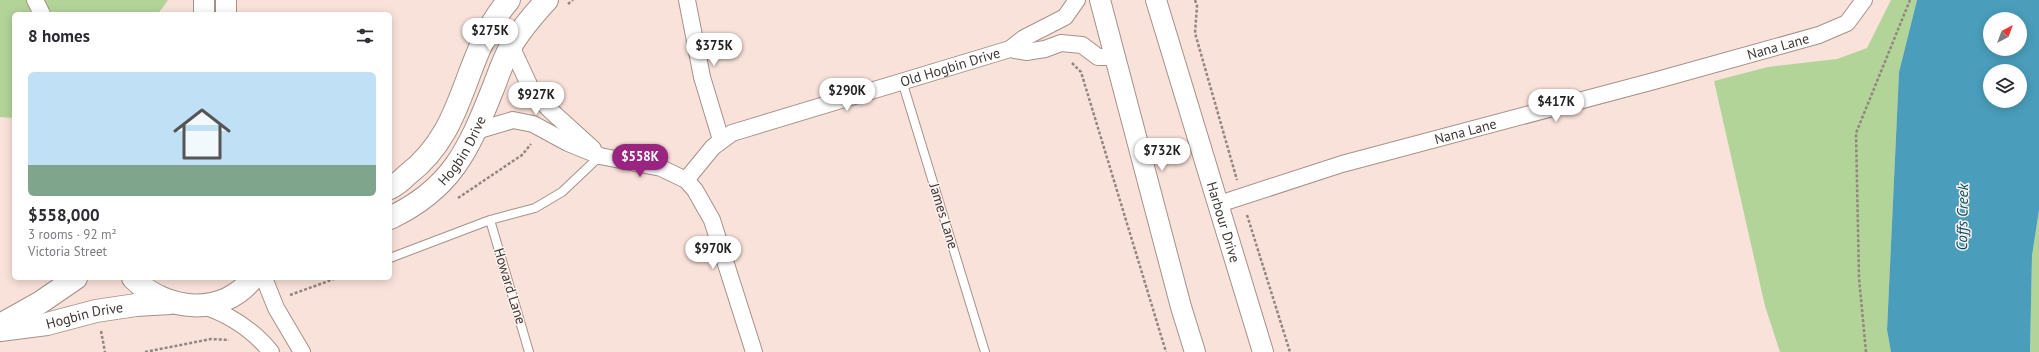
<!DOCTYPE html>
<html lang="en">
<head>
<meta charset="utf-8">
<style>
	:root { --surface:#fff; --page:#f7f7f7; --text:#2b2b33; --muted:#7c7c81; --accent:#9a2580 }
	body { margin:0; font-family:"PT Sans",sans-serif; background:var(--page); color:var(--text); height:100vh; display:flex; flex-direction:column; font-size:15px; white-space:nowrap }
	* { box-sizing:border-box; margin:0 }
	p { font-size:13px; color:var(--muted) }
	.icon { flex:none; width:22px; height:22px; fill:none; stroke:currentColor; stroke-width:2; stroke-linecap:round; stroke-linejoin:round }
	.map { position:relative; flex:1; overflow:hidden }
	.details { position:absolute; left:12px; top:12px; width:380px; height:268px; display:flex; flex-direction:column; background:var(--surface); border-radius:6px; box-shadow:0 2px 10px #0003 }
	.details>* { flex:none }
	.needle { width:26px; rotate:41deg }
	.buttons { position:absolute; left:1983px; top:12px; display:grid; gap:8px }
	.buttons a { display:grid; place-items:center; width:44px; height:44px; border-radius:50%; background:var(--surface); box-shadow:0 2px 10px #0003; font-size:20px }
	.price { position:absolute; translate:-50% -34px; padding:0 9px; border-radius:14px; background:#fff; color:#222; font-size:13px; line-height:26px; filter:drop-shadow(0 1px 2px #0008) }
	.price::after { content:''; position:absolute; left:50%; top:24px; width:12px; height:9px; margin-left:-6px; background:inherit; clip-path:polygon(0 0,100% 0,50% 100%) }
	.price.selected { background:var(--accent); color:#fff }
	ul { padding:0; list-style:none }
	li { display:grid; align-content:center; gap:8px; height:212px; padding:0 16px }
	li span { display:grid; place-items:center; height:124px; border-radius:6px; color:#555 }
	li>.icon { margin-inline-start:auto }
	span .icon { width:72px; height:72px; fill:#fffc; stroke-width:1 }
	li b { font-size:17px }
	h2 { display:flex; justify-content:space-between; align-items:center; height:48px; padding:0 16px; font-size:17px }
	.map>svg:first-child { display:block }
	.green { fill:#b2d499 }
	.water { fill:#4a9ebb; fill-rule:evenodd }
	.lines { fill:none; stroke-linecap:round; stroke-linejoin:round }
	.service-casing { stroke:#a69189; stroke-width:10 }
	.minor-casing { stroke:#a69189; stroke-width:18 }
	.tertiary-casing { stroke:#a69189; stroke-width:22 }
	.secondary-casing { stroke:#a69189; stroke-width:24 }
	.path { stroke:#948580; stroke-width:2.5; stroke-dasharray:3 2; stroke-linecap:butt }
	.service { stroke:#fff; stroke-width:8 }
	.minor { stroke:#fff; stroke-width:16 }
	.tertiary { stroke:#fff; stroke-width:20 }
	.secondary { stroke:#fff; stroke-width:22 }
	.labels { text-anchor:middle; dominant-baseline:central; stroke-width:3; stroke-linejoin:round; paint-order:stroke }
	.street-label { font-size:14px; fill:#3e3632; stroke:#fcf2ef }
	.water-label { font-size:15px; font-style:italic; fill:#004b60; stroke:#fcf2ef }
</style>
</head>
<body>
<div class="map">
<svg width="2039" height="352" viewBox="0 0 2039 352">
	<rect width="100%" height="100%" fill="#f9e2da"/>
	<path class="green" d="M 0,0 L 168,0 L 158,14 L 14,14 L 14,118 L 0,117 Z
		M 1891,0 L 1917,0 L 1899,72 L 1887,330 L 1891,352 L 1780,352 L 1765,306 L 1714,81 L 1768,67 L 1837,59 L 1867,48 Z
		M 2039,210 L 2039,352 L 2030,352 L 2032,256 Z"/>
	<path class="water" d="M 1917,0 L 2039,0 L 2039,210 L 2032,256 L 2030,352 L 1891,352 L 1887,330 L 1899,72 ZM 1990,19 L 2020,19 L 2020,49 L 1990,49 ZM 1990,71 L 2020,71 L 2020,101 L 1990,101 Z"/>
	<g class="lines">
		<defs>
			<path id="service" d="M 902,81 L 985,352
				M 490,220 L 529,352
				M 390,258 L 490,220 L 535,208 L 562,192 L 600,156"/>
			<g id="minor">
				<path d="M 35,0 L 42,14"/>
				<path d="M 687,0 L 702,77 L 721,140"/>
				<path d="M 511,46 L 532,91 L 550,110 L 593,149"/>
				<path d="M 1010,49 L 1024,38 L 1065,17 L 1077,0"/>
				<path d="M 476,131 L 513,120 L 533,124 L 568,143 L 600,156 L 661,168 L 686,180 L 695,190 L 712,220 L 754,352"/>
				<path id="s1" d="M 686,180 L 713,147 L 732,133 L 1010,49 L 1026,52 L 1045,49 L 1061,43 L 1082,45 L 1098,57 L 1115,57"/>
				<path id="s2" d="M 1219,204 L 1342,164 L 1654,81 L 1819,35 L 1847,23 L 1864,0"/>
				<path d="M 264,278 L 276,308 L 302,352"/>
				<path d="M 203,306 C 231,315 252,329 271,352"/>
			</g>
			<g id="tertiary">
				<path d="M 1100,0 L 1181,307 L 1195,352"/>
				<path id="s3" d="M 1156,0 L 1263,352"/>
				<path d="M 204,14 L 204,0"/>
				<path d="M 226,14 L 226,0"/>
			</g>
			<g id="secondary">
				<path d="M 390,188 C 396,185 402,180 407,175 C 469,128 461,55 509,0"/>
				<path id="s4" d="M 390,218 C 451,189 468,151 492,91 C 498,76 503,60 511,46 C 521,29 534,14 547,0"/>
				<path d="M 133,278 C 166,312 222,317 253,278"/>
				<path d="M 0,325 L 41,302 L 76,278"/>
				<path id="s5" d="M 0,330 L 47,324 L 96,311 L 136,305 L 170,303"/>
			</g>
		</defs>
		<use href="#service" class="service-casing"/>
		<use href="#minor" class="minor-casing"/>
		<use href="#tertiary" class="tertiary-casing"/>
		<use href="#secondary" class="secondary-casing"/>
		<path class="path" d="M 1195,0 L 1197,6 L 1195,33 L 1237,180
			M 568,4 L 573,0
			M 1072,63 L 1081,72 L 1166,352
			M 458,198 L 522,155 L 531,144
			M 1247,215 L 1290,352
			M 290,295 L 337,278
			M 101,331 L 105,352
			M 145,352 L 211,339 L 229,340
			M 1866,352 L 1859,278 L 1856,133 L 1910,0"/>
		<use href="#service" class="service"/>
		<use href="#minor" class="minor"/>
		<use href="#tertiary" class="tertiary"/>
		<use href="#secondary" class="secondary"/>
	</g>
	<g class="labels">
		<g class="street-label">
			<text stroke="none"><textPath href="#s2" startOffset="581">Nana Lane</textPath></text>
			<text stroke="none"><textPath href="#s1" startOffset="294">Old Hogbin Drive</textPath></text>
			<text stroke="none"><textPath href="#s2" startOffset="257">Nana Lane</textPath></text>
			<text stroke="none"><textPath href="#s4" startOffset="101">Hogbin Drive</textPath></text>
			<text transform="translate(944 216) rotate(73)">James Lane</text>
			<text stroke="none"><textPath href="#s3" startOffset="232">Harbour Drive</textPath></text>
			<text transform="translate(510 286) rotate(73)">Howard Lane</text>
			<text stroke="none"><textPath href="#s5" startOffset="86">Hogbin Drive</textPath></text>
		</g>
		<g class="water-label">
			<text transform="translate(1962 217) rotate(-89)">Coffs Creek</text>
		</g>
	</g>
</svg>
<div class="buttons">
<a><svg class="needle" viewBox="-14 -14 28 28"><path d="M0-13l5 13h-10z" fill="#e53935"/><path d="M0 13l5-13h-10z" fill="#7c7c81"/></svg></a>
<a><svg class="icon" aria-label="layers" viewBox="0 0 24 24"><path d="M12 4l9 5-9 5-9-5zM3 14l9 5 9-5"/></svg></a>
</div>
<b class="price" style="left:490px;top:52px">$275K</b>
<b class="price" style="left:714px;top:67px">$375K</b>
<b class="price" style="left:847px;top:112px">$290K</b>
<b class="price" style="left:536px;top:116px">$927K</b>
<b class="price" style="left:1556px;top:123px">$417K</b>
<b class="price" style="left:1162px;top:172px">$732K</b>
<b class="price selected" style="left:640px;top:178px">$558K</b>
<b class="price" style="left:713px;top:270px">$970K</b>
<section class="details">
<h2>8 homes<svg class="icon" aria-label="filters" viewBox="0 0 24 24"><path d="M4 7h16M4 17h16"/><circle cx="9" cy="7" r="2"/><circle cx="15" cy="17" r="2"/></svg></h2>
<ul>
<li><span style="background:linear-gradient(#bfe0f5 75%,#7fa58c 0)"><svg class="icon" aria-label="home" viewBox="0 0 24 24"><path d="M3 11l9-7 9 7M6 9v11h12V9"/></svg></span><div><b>$558,000</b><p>3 rooms · 92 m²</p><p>Victoria Street</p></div></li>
</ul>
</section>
</div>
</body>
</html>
